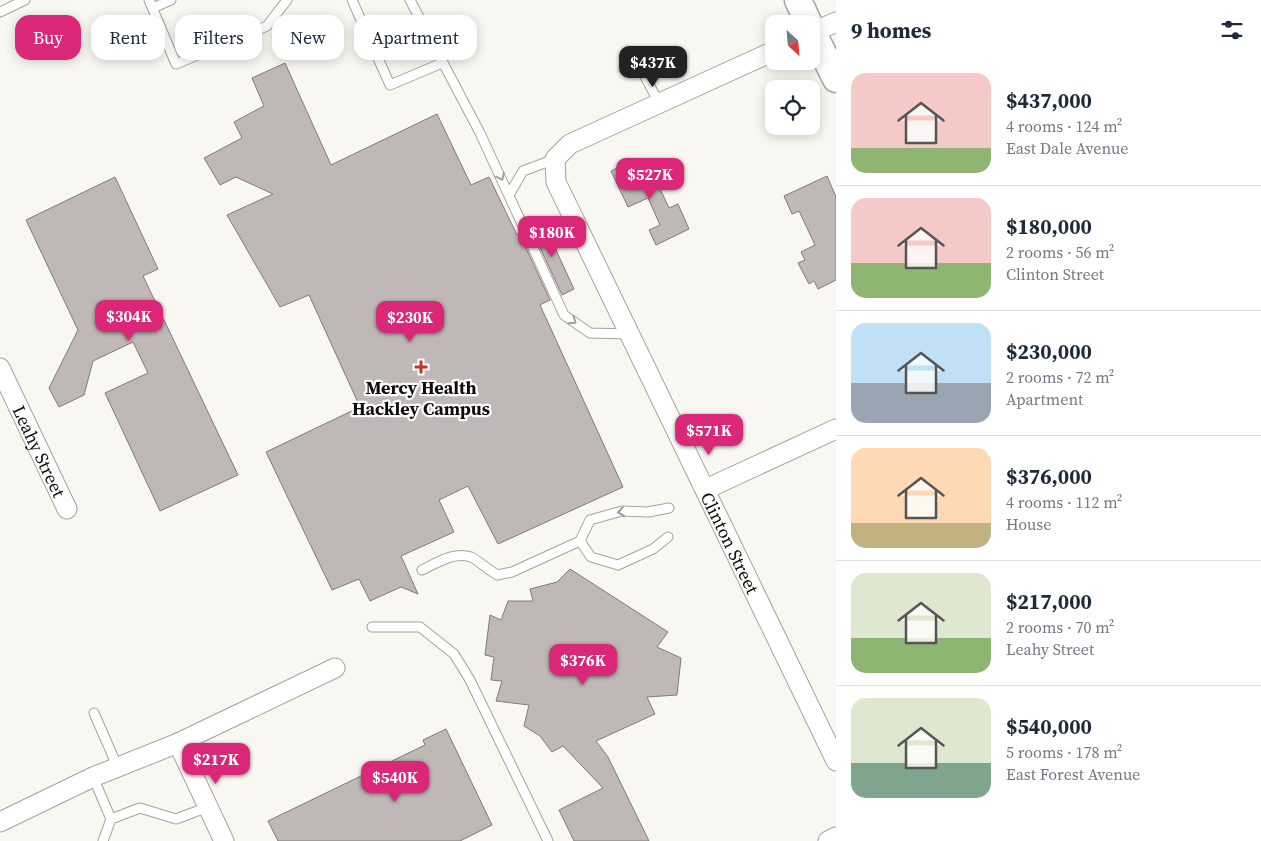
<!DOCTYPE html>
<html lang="en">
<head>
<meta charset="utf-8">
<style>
	:root { --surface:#fff; --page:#f2f2f3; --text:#1f2937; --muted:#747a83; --line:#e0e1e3; --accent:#db2777 }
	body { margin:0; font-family:"Source Serif 4",serif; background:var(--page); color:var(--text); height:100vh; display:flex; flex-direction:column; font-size:19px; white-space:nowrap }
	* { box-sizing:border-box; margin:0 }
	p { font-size:16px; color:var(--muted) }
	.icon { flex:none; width:28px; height:28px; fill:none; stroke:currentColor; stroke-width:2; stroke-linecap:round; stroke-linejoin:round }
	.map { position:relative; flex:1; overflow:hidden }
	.side { display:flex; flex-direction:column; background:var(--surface); width:425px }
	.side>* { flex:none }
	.guide { position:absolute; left:15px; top:15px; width:475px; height:45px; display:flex; gap:10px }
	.needle { width:32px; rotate:154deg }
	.fabs { position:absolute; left:765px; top:15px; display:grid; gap:10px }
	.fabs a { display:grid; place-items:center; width:55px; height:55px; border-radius:10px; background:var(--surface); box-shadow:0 2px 12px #0003; font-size:25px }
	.price { position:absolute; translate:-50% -42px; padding:0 11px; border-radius:10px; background:var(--accent); color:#fff; font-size:16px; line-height:32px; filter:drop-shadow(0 1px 2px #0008) }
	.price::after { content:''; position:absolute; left:50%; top:30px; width:15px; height:11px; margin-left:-8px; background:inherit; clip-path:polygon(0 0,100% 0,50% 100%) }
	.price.active { background:#222; color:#fff }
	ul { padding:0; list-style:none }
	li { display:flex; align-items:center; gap:15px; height:125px; padding:0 15px }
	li+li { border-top:1px solid var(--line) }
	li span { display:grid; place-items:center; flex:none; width:140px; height:100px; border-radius:15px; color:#555 }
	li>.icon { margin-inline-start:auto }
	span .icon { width:60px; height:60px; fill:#fffc; stroke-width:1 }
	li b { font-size:21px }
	h2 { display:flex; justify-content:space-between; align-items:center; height:60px; padding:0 15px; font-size:21px }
	.chip { padding:0 18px; border-radius:15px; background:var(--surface); box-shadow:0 2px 12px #0003; font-size:18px; line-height:45px }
	.chip.active { background:var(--accent); color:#fff }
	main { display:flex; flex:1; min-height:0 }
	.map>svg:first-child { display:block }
	.building { fill:#bfb8b6; stroke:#817a79 }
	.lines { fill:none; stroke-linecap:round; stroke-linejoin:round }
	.lane-casing { stroke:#a5a39d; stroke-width:11 }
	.street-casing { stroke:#a5a39d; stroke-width:21 }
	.secondary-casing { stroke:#a5a39d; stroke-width:29 }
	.lane { stroke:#fff; stroke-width:9 }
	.street { stroke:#fff; stroke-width:19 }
	.secondary { stroke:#fff; stroke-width:26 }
	.oneway { stroke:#9e9e9d }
	.poi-dot { fill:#c33627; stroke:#fff; stroke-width:2 }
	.labels { text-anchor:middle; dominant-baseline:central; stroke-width:4.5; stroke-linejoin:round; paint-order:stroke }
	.poi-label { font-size:18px; font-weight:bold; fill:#0d0c0a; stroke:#fff }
	.street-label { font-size:18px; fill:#0d0c0a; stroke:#fff }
</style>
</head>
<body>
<main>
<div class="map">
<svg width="836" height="841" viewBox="0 0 836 841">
	<rect width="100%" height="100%" fill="#f9f7f1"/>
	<path class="building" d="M 285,63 L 331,165 L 437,114 L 471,185 L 489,177 L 517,235 L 519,233 L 550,300 L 540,305 L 623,487 L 498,544 L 468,486 L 439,500 L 454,532 L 401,556 L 418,594 L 401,587 L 370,601 L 359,579 L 332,590 L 266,452 L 360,407 L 309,295 L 280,307 L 227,215 L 273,194 L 236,177 L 220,185 L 204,158 L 242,138 L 234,122 L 264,106 L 252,78 Z
		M 633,160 L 638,170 L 649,165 L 669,208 L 678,204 L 689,229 L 656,245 L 649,230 L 660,225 L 648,198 L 628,207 L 611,171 Z
		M 827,176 L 836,197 L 836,280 L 818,289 L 814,281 L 809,284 L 798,263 L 805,260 L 801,252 L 815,245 L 799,211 L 792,214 L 784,196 Z
		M 115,177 L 158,269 L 143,276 L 238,475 L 160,511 L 105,393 L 148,373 L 133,342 L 93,361 L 84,395 L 59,407 L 49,388 L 78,330 L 26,220 Z
		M 543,222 L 574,289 L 562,295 L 531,228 Z
		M 570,569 L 668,632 L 657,647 L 681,658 L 677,695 L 647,697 L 655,714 L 596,741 L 608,757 L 649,841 L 574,841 L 559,810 L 603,788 L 563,746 L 552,752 L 540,736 L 524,726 L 529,705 L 496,701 L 502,681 L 491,680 L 494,657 L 485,655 L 490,615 L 501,620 L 508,601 L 533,601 L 530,589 L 557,582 Z
		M 446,729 L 492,825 L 460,841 L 278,841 L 268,821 L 425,745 L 423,740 Z"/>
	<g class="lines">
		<defs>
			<path id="lane" d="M 149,0 L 176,64 L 267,26 L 287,0
				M 352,0 L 390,85 L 442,63
				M 410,0 L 480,133 L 564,315 L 590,333 L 630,334
				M 153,8 L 171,0
				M 0,12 L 25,0
				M 641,69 L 659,103
				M 509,195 L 523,171 L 555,159
				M 668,537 L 653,549 L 618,565 L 591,557 L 580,541 L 590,520 L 622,511 L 648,512 L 669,508
				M 422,570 C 437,563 454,551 471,557 C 476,559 490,571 497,575 L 512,572 L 580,541
				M 372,627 L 420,627 L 454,654 L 470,680 L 548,841
				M 94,713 L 118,768
				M 93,777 L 111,819 L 103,841
				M 111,819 L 140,808 L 176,819 L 208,807"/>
			<g id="street">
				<path d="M 811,33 L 836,22"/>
				<path id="s1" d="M 774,51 L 570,144 L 555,159 L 556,182 L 836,761"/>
				<path id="s2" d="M 0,368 L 67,509"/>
				<path d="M 706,489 L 836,429"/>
				<path d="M 178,743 L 224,841"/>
				<path d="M 0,822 L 93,777 L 178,743 L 335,668"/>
				<path d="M 828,841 L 836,837"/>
			</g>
			<path id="secondary" d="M 798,0 L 809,24
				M 811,29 L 836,79"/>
		</defs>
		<use href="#lane" class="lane-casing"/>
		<use href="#street" class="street-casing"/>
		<use href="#secondary" class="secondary-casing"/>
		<use href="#lane" class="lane"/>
		<use href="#street" class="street"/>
		<use href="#secondary" class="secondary"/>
	</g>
	<defs><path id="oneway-chevron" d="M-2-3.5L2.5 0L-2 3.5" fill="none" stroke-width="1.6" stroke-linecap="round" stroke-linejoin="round" transform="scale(1.25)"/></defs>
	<g class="oneway">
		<use href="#oneway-chevron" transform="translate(501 177) rotate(65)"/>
		<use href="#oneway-chevron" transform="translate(573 321) rotate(35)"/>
		<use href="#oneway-chevron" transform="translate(621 512) rotate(171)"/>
	</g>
	<path class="poi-dot" d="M418.5 359.5h5v5h5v5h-5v5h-5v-5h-5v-5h5z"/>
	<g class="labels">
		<g class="poi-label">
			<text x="421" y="387">Mercy Health<tspan x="421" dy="21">Hackley Campus</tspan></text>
		</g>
		<g class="street-label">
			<text stroke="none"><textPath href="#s2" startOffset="92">Leahy Street</textPath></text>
			<text stroke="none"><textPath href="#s1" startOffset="669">Clinton Street</textPath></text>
		</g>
	</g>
</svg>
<div class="fabs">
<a><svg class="needle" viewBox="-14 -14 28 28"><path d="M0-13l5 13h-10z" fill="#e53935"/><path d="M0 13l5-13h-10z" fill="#747a83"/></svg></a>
<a><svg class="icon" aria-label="locate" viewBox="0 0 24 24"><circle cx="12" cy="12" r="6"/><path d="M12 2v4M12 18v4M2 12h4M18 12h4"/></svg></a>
</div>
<b class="price active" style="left:653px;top:88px">$437K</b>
<b class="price" style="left:650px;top:200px">$527K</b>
<b class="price" style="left:552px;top:258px">$180K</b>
<b class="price" style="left:129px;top:342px">$304K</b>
<b class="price" style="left:410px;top:343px">$230K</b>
<b class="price" style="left:709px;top:456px">$571K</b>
<b class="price" style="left:583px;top:686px">$376K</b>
<b class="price" style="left:216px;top:785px">$217K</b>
<b class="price" style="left:395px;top:803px">$540K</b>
<div class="guide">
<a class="chip active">Buy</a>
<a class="chip">Rent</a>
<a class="chip">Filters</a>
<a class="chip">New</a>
<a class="chip">Apartment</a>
</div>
</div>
<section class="side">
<h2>9 homes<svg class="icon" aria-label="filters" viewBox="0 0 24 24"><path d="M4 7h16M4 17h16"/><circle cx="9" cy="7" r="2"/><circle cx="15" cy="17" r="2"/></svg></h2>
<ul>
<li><span style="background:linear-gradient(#f6c9c9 75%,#8fb573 0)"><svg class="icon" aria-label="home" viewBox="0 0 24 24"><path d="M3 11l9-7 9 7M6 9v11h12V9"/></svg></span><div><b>$437,000</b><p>4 rooms · 124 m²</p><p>East Dale Avenue</p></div></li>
<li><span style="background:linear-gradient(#f6c9c9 65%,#8fb573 0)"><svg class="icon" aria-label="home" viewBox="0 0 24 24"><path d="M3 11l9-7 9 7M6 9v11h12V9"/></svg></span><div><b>$180,000</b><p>2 rooms · 56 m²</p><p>Clinton Street</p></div></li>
<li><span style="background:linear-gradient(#bfe0f5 60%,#9aa5b1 0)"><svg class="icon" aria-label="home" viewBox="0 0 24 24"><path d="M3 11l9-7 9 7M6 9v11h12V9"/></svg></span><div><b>$230,000</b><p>2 rooms · 72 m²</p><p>Apartment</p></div></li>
<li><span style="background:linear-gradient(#ffd9b3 75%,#c2b280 0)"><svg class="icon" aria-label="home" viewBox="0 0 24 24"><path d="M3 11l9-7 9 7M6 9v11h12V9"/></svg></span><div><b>$376,000</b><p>4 rooms · 112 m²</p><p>House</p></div></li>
<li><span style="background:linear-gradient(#dfe7d0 65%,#8fb573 0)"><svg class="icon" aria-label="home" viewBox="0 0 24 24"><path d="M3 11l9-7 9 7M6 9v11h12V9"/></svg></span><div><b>$217,000</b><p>2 rooms · 70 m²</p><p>Leahy Street</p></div></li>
<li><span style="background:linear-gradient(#dfe7d0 65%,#7fa58c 0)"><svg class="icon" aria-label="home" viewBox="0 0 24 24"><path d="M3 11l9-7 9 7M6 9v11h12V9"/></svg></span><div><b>$540,000</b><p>5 rooms · 178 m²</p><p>East Forest Avenue</p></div></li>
</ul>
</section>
</main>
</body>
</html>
